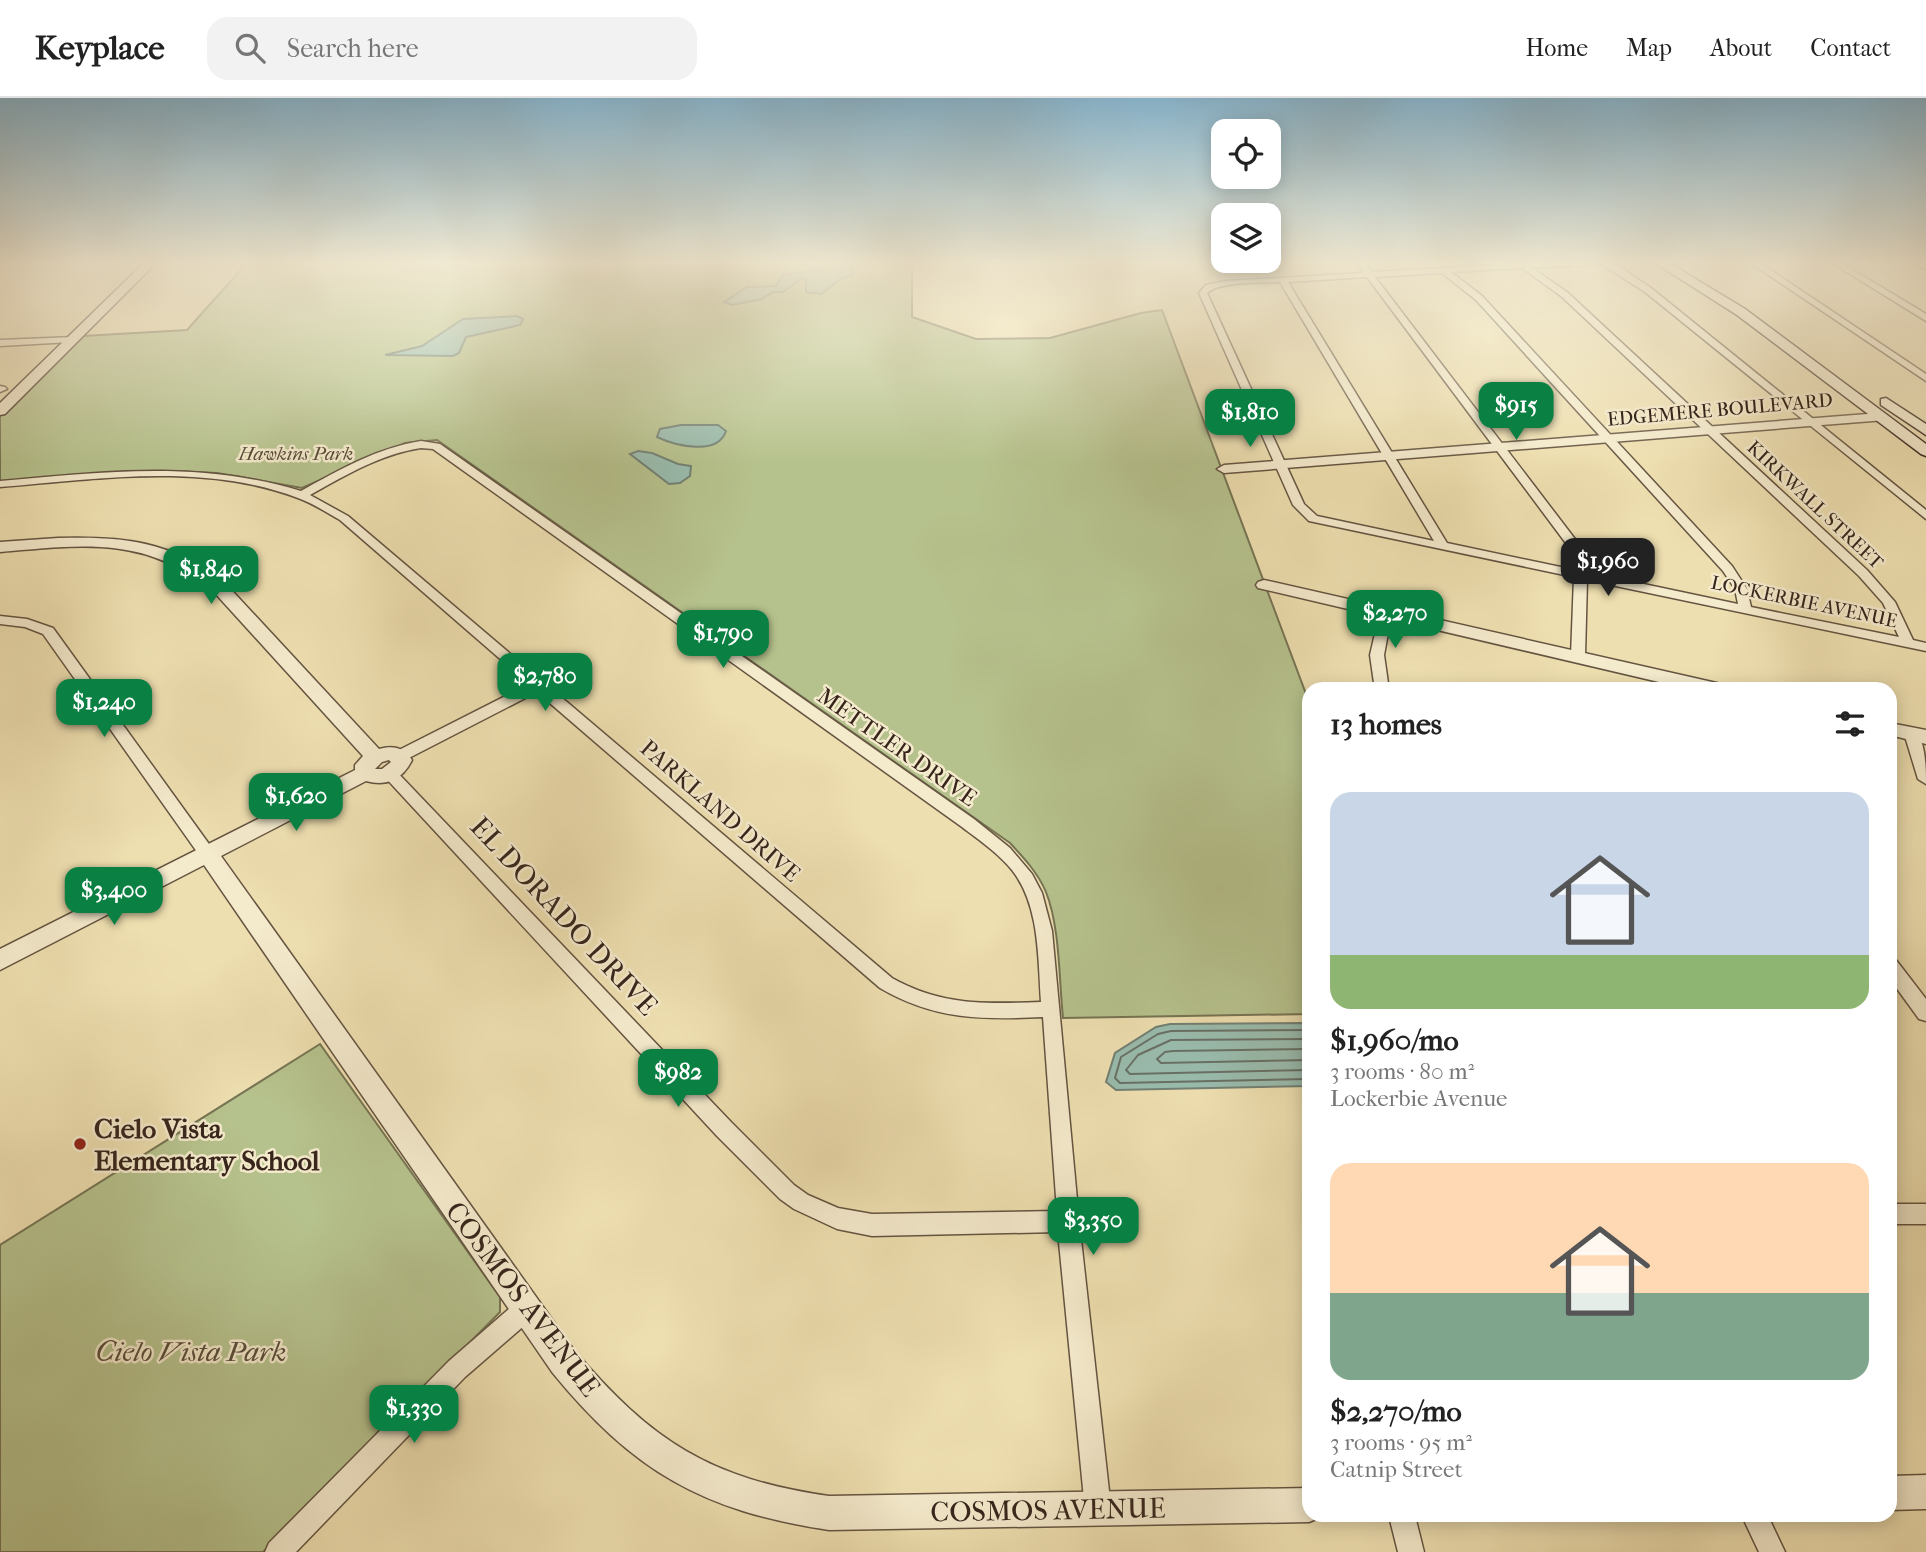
<!DOCTYPE html>
<html lang="en">
<head>
<meta charset="utf-8">
<style>
	:root { --surface:#fff; --page:#f2f2f2; --text:#222; --muted:#767676; --line:#e0e0e0; --accent:#0b8043 }
	body { margin:0; font-family:"IM FELL French Canon",serif; background:var(--page); color:var(--text); height:100vh; display:flex; flex-direction:column; font-size:26px; white-space:nowrap }
	* { box-sizing:border-box; margin:0 }
	p { font-size:23px; color:var(--muted) }
	.icon { flex:none; width:38px; height:38px; fill:none; stroke:currentColor; stroke-width:2; stroke-linecap:round; stroke-linejoin:round }
	.map { position:relative; flex:1; overflow:hidden }
	.details { position:absolute; left:1302px; top:584px; width:595px; height:840px; display:flex; flex-direction:column; background:var(--surface); border-radius:21px; box-shadow:0 4px 18px #0003 }
	.details>* { flex:none }
	.controls { position:absolute; left:1211px; top:21px; display:grid; gap:14px }
	.controls a { display:grid; place-items:center; width:70px; height:70px; border-radius:14px; background:var(--surface); box-shadow:0 4px 18px #0003; font-size:35px }
	.price { position:absolute; translate:-50% -60px; padding:0 16px; border-radius:14px; background:var(--accent); color:#fff; font-size:23px; line-height:46px; filter:drop-shadow(0 2px 4px #0008) }
	.price::after { content:''; position:absolute; left:50%; top:42px; width:21px; height:16px; margin-left:-10px; background:inherit; clip-path:polygon(0 0,100% 0,50% 100%) }
	.price.current { background:#222; color:#fff }
	ul { padding:0; list-style:none }
	li { display:grid; align-content:center; gap:14px; height:371px; padding:0 28px }
	li span { display:grid; place-items:center; height:217px; border-radius:21px; color:#555 }
	li>.icon { margin-inline-start:auto }
	span .icon { width:126px; height:126px; fill:#fffc; stroke-width:1 }
	li b { font-size:30px }
	h2 { display:flex; justify-content:space-between; align-items:center; height:84px; padding:0 28px; font-size:30px }
	header { display:flex; align-items:center; gap:42px; box-sizing:border-box; height:98px; padding:0 35px; background:var(--surface); border-bottom:2px solid var(--line) }
	header strong { font-size:33px }
	nav { display:flex; gap:38px; margin-inline-start:auto; font-size:24px }
	.search { width:490px; height:63px; background:var(--page); display:flex; align-items:center; gap:18px; box-sizing:border-box; padding:0 24px; border-radius:21px; color:var(--muted); font-size:26px }
	.map>svg:first-child { display:block }
	.green { fill:#b6c28d; stroke:#767454; stroke-width:2 }
	.water { fill:#99bcae; stroke:#728074; stroke-width:2 }
	.lines { fill:none; stroke-linecap:round; stroke-linejoin:round }
	.shore { stroke:#687065; stroke-width:2 }
	.minor-casing { stroke:#655441; stroke-width:3 }
	.tertiary-casing { stroke:#655441; stroke-width:3 }
	.secondary-casing { stroke:#37251c; stroke-width:3 }
	.minor { fill:#f4eacc; fill-rule:evenodd }
	.tertiary { fill:#f4eacc; fill-rule:evenodd }
	.secondary { fill:#f4eacc; fill-rule:evenodd }
	.poi-dot { fill:#8f2418; stroke:#f4eacc; stroke-width:2.5 }
	.labels { text-anchor:middle; dominant-baseline:central; stroke-width:5; stroke-linejoin:round; paint-order:stroke }
	.far-street-label { font-size:19px; fill:#37251c; stroke:#f4eacc }
	.far-park-label { font-size:19px; font-style:italic; fill:#574c38; stroke:#f4eacc }
	.street-label { font-size:23px; fill:#37251c; stroke:#f4eacc }
	.near-street-label { font-size:28px; fill:#37251c; stroke:#f4eacc }
	.near-poi-label { font-size:28px; font-weight:bold; fill:#37251c; stroke:#f4eacc; text-anchor:start }
	.near-park-label { font-size:28px; font-style:italic; fill:#574c38; stroke:#f4eacc }
</style>
</head>
<body>
<header>
<strong>Keyplace</strong>
<div class="search"><svg class="icon" aria-label="search" viewBox="0 0 24 24"><circle cx="10" cy="10" r="6"/><path d="M15 15l6 6"/></svg>Search here</div>
<nav><a>Home</a><a>Map</a><a>About</a><a>Contact</a></nav>
</header>
<div class="map">
<svg width="1926" height="1454" viewBox="0 0 1926 1454">
	<rect width="100%" height="100%" fill="#eedfb0"/>
	<filter id="stains"><feTurbulence type="fractalNoise" baseFrequency=".00286" numOctaves="4"/><feColorMatrix values="0 0 0 0 .2 0 0 0 0 .09 0 0 0 0 .02 0 0 0 .5 -.17"/></filter>
	<radialGradient id="worn" r=".72"><stop offset=".6" stop-color="#630" stop-opacity="0"/><stop offset="1" stop-color="#630" stop-opacity=".3"/></radialGradient>
	<path class="green" d="M 308,163 L 917,163 L 912,169 L 912,219 L 976,241 L 1050,240 L 1141,215 L 1162,212 L 1309,604 L 1309,916 L 1063,920 C 1059,882 1060,829 1046,794 C 1038,775 1024,760 1010,745 L 437,342 L 405,345 L 302,390 L 217,375 L 171,373 L 0,383 L 0,318 L 83,238 L 187,232 L 246,166 Z
		M 320,946 L 500,1199 L 500,1214 L 263,1454 L 0,1454 L 0,1147 Z"/>
	<path class="water" d="M 840,169 L 853,171 L 852,178 L 842,180 L 821,196 L 806,194 L 806,181 L 802,180 L 783,194 L 773,194 L 762,201 L 732,207 L 724,204 L 747,189 L 776,188 L 783,177 Z
		M 517,218 L 523,221 L 520,227 L 466,239 L 459,255 L 453,258 L 385,257 L 422,248 L 463,221 Z
		M 681,327 L 718,327 L 726,333 C 718,358 676,348 657,339 L 660,331 Z
		M 638,353 L 652,355 L 678,366 L 691,368 L 690,378 L 680,385 L 669,386 L 630,356 Z
		M 1309,925 L 1309,988 L 1116,992 L 1106,984 L 1115,955 L 1156,929 L 1170,926 Z"/>
	<g class="lines">
		<path class="shore" d="M 1309,932 L 1171,933 L 1158,936 L 1121,959 L 1115,980 L 1120,985 L 1309,981
			M 1309,941 L 1171,942 L 1138,957 L 1126,972 L 1130,976 L 1309,972
			M 1309,951 L 1173,953 L 1165,954 L 1157,961 L 1161,965 L 1309,962"/>
		<defs>
			<path id="minor" d="M 1355,163 L 1363,163 L 1372,174 L 1569,163 L 1611,163 L 1651,190 L 1926,412 L 1926,421 L 1645,194 L 1601,166 L 1532,170 L 1567,194 L 1867,472 L 1895,504 L 1913,542 L 1926,545 L 1926,553 L 1587,482 L 1585,558 L 1578,562 L 1571,558 L 1574,479 L 1309,423 L 1293,407 L 1199,195 L 1206,187 L 1226,183 L 1364,175 ZM 1522,170 L 1561,198 L 1859,478 L 1883,505 L 1899,539 L 1751,509 L 1747,491 L 1732,468 L 1482,198 L 1451,174 ZM 1442,175 L 1476,202 L 1723,473 L 1735,491 L 1738,506 L 1587,474 L 1587,467 L 1578,445 L 1375,179 ZM 1367,179 L 1568,448 L 1575,472 L 1447,445 L 1288,184 ZM 1280,184 L 1434,443 L 1317,418 L 1304,406 L 1207,195 C 1220,183 1262,185 1280,184 Z
				M 1748,163 L 1757,163 L 1926,276 L 1926,283 Z
				M 1829,163 L 1838,163 L 1926,216 L 1926,223 Z
				M 1911,163 L 1926,166 L 1926,171 L 1912,165 Z
				M 74,239 L 75,241 L 71,244 L 0,248 L 0,242 Z
				M 0,288 L 5,289 L 7,291 L 0,294 Z
				M 421,343 L 440,346 L 974,721 L 1010,750 L 1032,776 L 1042,795 L 1052,833 L 1079,1123 L 1111,1411 L 1107,1420 L 1098,1424 L 1089,1420 L 1085,1411 L 1058,1134 L 872,1138 L 837,1131 L 794,1111 L 780,1101 L 717,1038 L 382,676 L 385,672 L 395,672 L 731,1024 L 794,1087 L 808,1097 L 838,1110 L 872,1116 L 1057,1113 L 1043,919 C 981,922 935,922 880,890 L 537,594 L 405,662 L 395,662 L 393,658 L 395,654 L 529,586 L 340,422 C 326,414 312,405 298,400 C 203,364 98,381 0,389 L 0,383 C 103,374 199,362 301,393 C 339,372 377,350 421,343 ZM 421,350 L 433,351 L 962,729 C 979,742 998,755 1012,772 C 1040,807 1038,861 1041,904 C 986,906 942,908 892,880 L 348,418 L 310,397 C 346,377 381,356 421,350 Z
				M 1386,510 L 1392,514 L 1384,557 L 1389,592 L 1375,592 L 1370,557 L 1380,514 Z
				M 0,518 L 27,521 L 53,530 L 214,753 L 216,757 L 214,761 L 202,761 L 43,536 L 25,529 L 0,526 Z
				M 1911,630 C 1926,637 1926,670 1926,686 L 1918,681 L 1904,635 Z
				M 1890,860 L 1896,862 L 1926,901 L 1926,923 L 1919,921 L 1890,881 Z
				M 1890,1106 L 1926,1106 L 1926,1126 L 1890,1126 Z
				M 525,1201 L 533,1204 L 536,1212 L 533,1220 L 465,1279 L 296,1454 L 265,1454 L 269,1445 L 449,1263 L 517,1204 Z
				M 1389,1418 L 1415,1418 L 1424,1454 L 1398,1454 Z
				M 1742,1418 L 1768,1418 L 1785,1454 L 1759,1454 Z"/>
			<path id="tertiary" d="M 1880,315 L 1885,316 L 1885,322 L 1224,375 L 1217,371 L 1224,367 Z
				M 58,440 C 123,438 172,443 225,485 L 379,651 C 393,647 404,649 412,662 C 403,681 387,689 366,683 L 221,758 L 574,1252 C 651,1343 710,1381 829,1398 L 1309,1390 L 1309,1418 L 1321,1419 L 1309,1424 L 829,1432 C 702,1413 633,1373 552,1274 L 204,767 L 0,872 L 0,851 L 355,672 L 355,667 L 363,658 L 213,493 C 145,437 82,447 0,454 L 0,444 ZM 389,662 L 391,664 L 382,671 L 375,671 L 382,664 Z
				M 1264,482 L 1721,586 L 1730,592 L 1693,592 L 1258,490 L 1256,487 L 1258,484 Z
				M 1890,625 L 1926,632 L 1926,646 L 1890,637 Z
				M 1926,1377 L 1926,1411 L 1890,1412 L 1890,1378 Z"/>
			<path id="secondary" d="M 146,163 L 158,163 L 5,316 L 0,317 L 0,305 Z
				M 1652,163 L 1666,163 L 1745,211 L 1926,346 L 1926,358 L 1921,356 L 1737,217 Z
				M 1886,300 L 1926,326 L 1926,337 L 1881,307 L 1881,301 Z"/>
		</defs>
		<use href="#minor" class="minor-casing"/>
		<use href="#tertiary" class="tertiary-casing"/>
		<use href="#secondary" class="secondary-casing"/>
		<use href="#minor" class="minor"/>
		<use href="#tertiary" class="tertiary"/>
		<use href="#secondary" class="secondary"/>
	</g>
	<linearGradient id="sky" x2="0" y2="1"><stop stop-color="#88b7d1"/><stop offset="0.45" stop-color="#f7f1db"/><stop offset="1" stop-color="#f7f1db" stop-opacity="0"/></linearGradient>
	<rect width="1926" height="366" fill="url(#sky)"/>
	<circle class="poi-dot" cx="80" cy="1046" r="7"/>
	<g class="labels">
		<g class="far-street-label">
			<text transform="translate(1720 312) rotate(-5)">EDGEMERE BOULEVARD</text>
			<text transform="translate(1815 407) rotate(43)">KIRKWALL STREET</text>
			<text transform="translate(1804 504) rotate(12)">LOCKERBIE AVENUE</text>
		</g>
		<g class="far-park-label">
			<text x="296" y="356">Hawkins Park</text>
		</g>
		<g class="street-label">
			<text transform="translate(897 649) rotate(35)">METTLER DRIVE</text>
			<text transform="translate(720 713) rotate(41)">PARKLAND DRIVE</text>
		</g>
		<g class="near-street-label">
			<text transform="translate(564 818) rotate(47)">EL DORADO DRIVE</text>
			<text transform="translate(523 1201) rotate(53)">COSMOS AVENUE</text>
			<text transform="translate(1048 1412) rotate(-1)">COSMOS AVENUE</text>
		</g>
		<g class="near-poi-label">
			<text x="94" y="1030">Cielo Vista<tspan x="94" dy="32">Elementary School</tspan></text>
		</g>
		<g class="near-park-label">
			<text x="191" y="1253">Cielo Vista Park</text>
		</g>
	</g>
	<rect width="100%" height="100%" filter="url(#stains)"/>
	<rect width="100%" height="100%" fill="url(#worn)"/>
</svg>
<div class="controls">
<a><svg class="icon" aria-label="locate" viewBox="0 0 24 24"><circle cx="12" cy="12" r="6"/><path d="M12 2v4M12 18v4M2 12h4M18 12h4"/></svg></a>
<a><svg class="icon" aria-label="layers" viewBox="0 0 24 24"><path d="M12 4l9 5-9 5-9-5zM3 14l9 5 9-5"/></svg></a>
</div>
<b class="price" style="left:1516px;top:344px">$915</b>
<b class="price" style="left:1250px;top:351px">$1,810</b>
<b class="price current" style="left:1608px;top:500px">$1,960</b>
<b class="price" style="left:211px;top:508px">$1,840</b>
<b class="price" style="left:1395px;top:552px">$2,270</b>
<b class="price" style="left:723px;top:572px">$1,790</b>
<b class="price" style="left:545px;top:615px">$2,780</b>
<b class="price" style="left:104px;top:641px">$1,240</b>
<b class="price" style="left:296px;top:735px">$1,620</b>
<b class="price" style="left:114px;top:829px">$3,400</b>
<b class="price" style="left:678px;top:1011px">$982</b>
<b class="price" style="left:1093px;top:1159px">$3,350</b>
<b class="price" style="left:414px;top:1347px">$1,330</b>
<section class="details">
<h2>13 homes<svg class="icon" aria-label="filters" viewBox="0 0 24 24"><path d="M4 7h16M4 17h16"/><circle cx="9" cy="7" r="2"/><circle cx="15" cy="17" r="2"/></svg></h2>
<ul>
<li><span style="background:linear-gradient(#c9d6e8 75%,#8fb573 0)"><svg class="icon" aria-label="home" viewBox="0 0 24 24"><path d="M3 11l9-7 9 7M6 9v11h12V9"/></svg></span><div><b>$1,960/mo</b><p>3 rooms · 80 m²</p><p>Lockerbie Avenue</p></div></li>
<li><span style="background:linear-gradient(#ffd9b3 60%,#7fa58c 0)"><svg class="icon" aria-label="home" viewBox="0 0 24 24"><path d="M3 11l9-7 9 7M6 9v11h12V9"/></svg></span><div><b>$2,270/mo</b><p>3 rooms · 95 m²</p><p>Catnip Street</p></div></li>
</ul>
</section>
</div>
</body>
</html>
